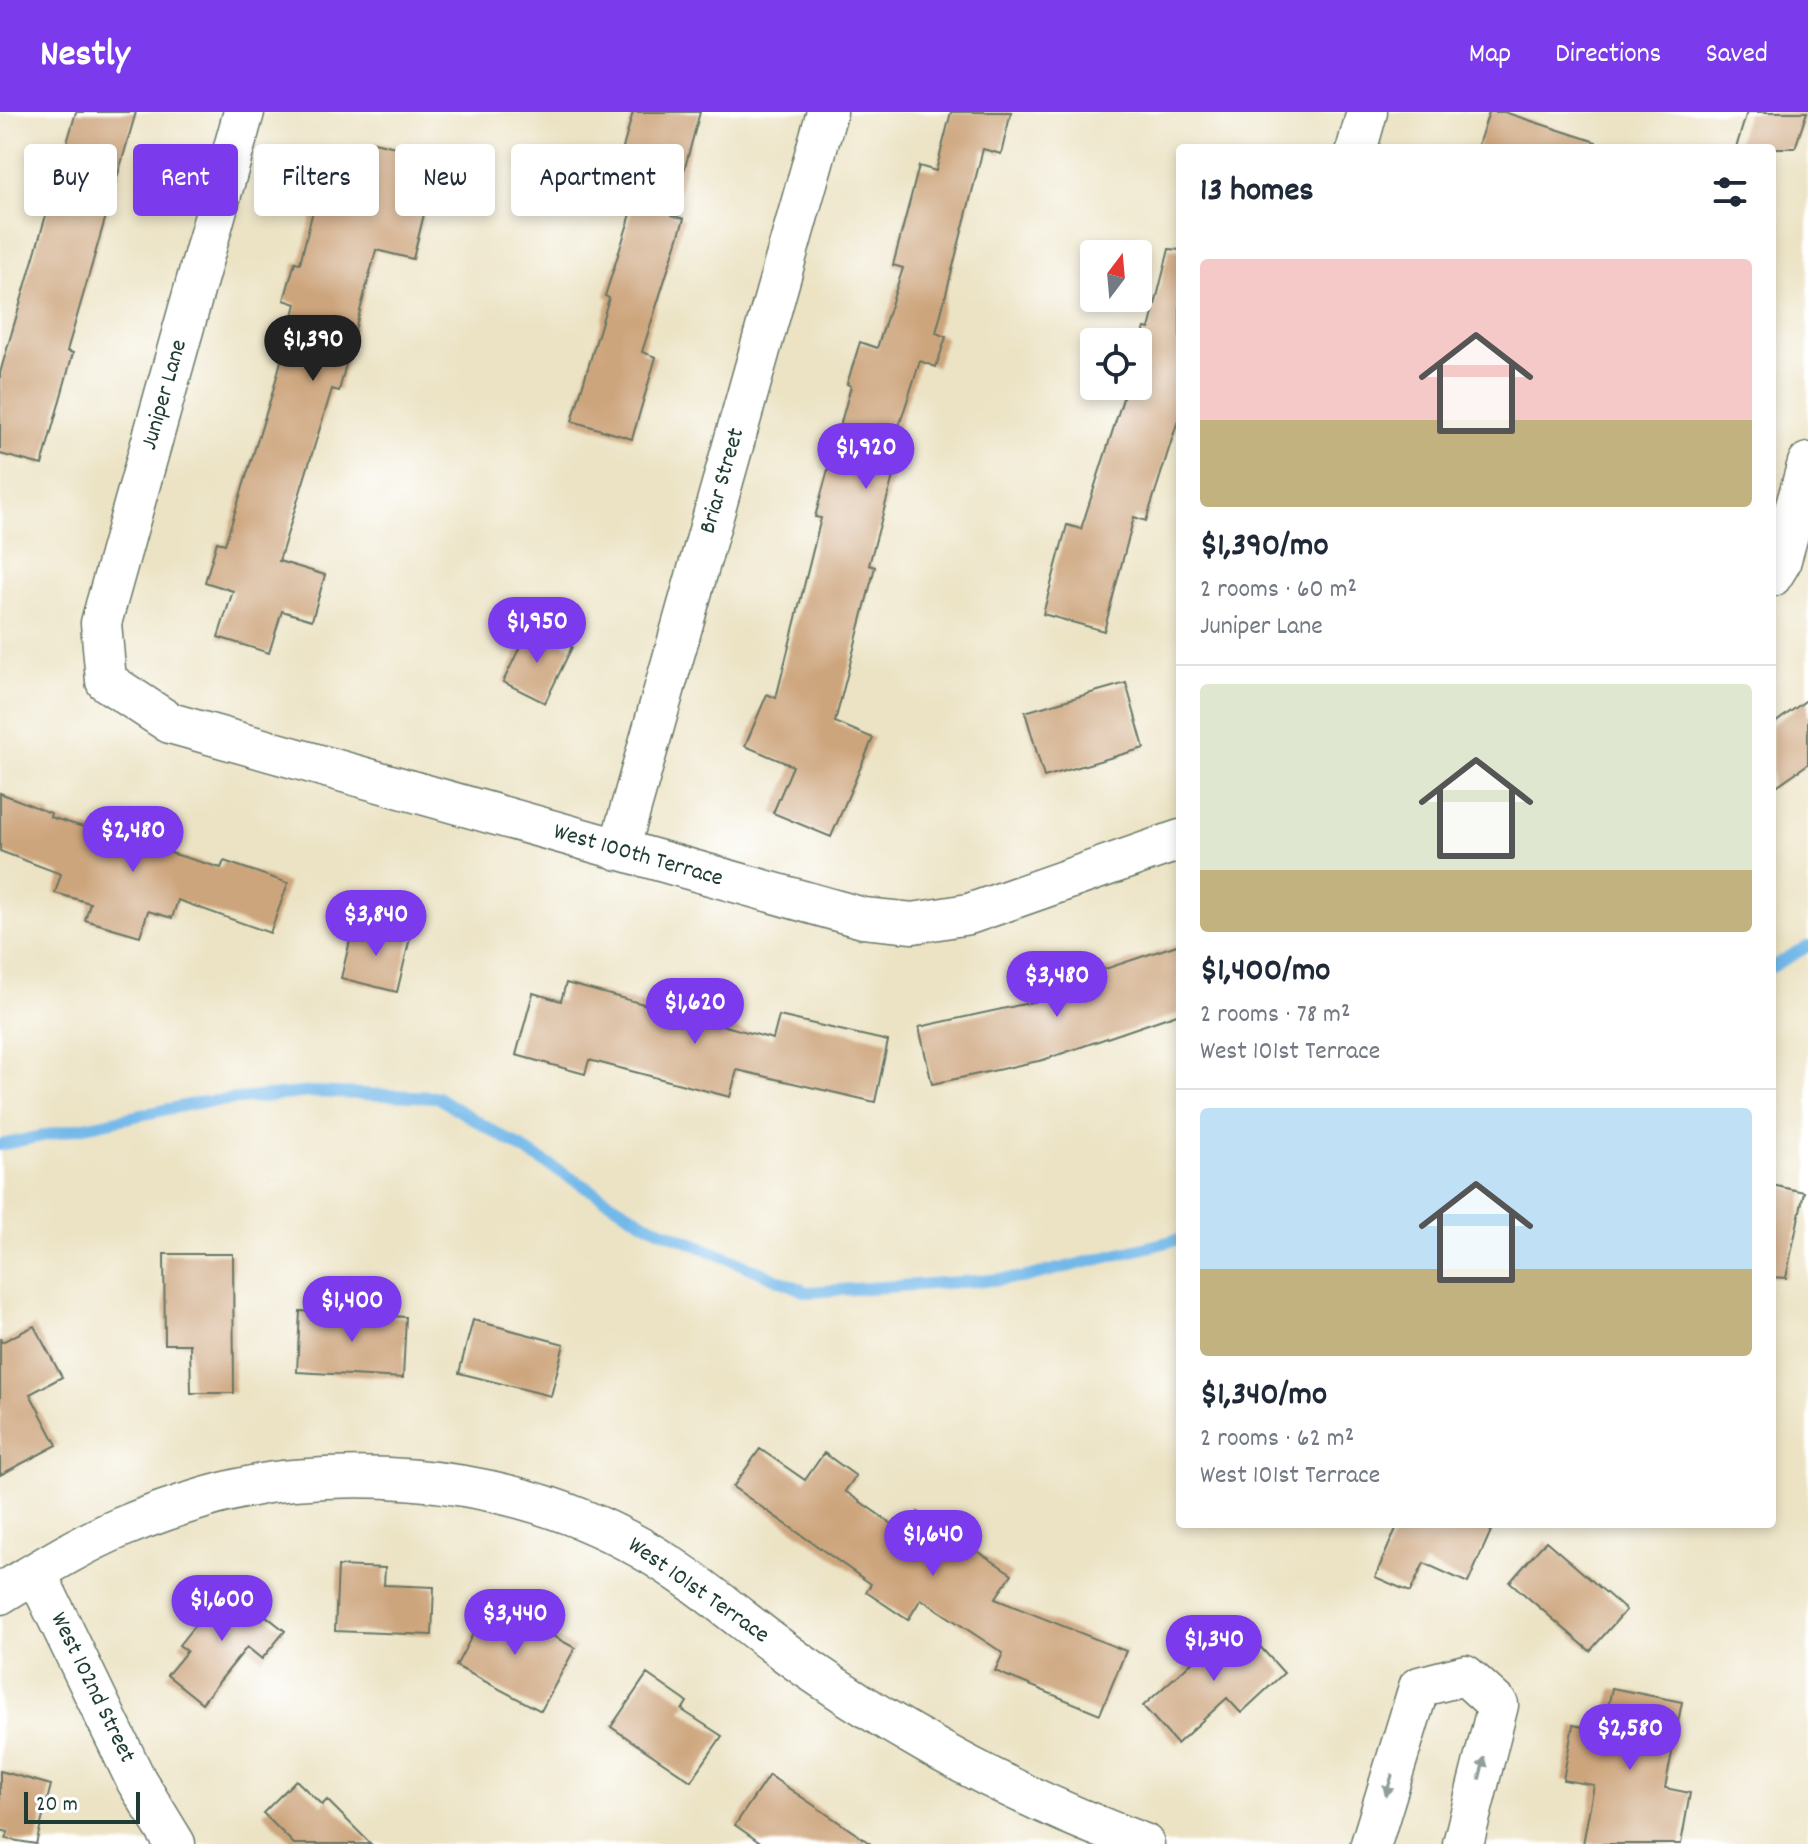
<!DOCTYPE html>
<html lang="en">
<head>
<meta charset="utf-8">
<style>
	:root { --surface:#fff; --page:#f2f2f3; --text:#1f2937; --muted:#747a83; --line:#e0e1e3; --accent:#7c3aed }
	body { margin:0; font-family:Dekko,sans-serif; background:var(--page); color:var(--text); height:100vh; display:flex; flex-direction:column; font-size:30px; white-space:nowrap }
	* { box-sizing:border-box; margin:0 }
	p { font-size:26px; color:var(--muted) }
	.icon { flex:none; width:44px; height:44px; fill:none; stroke:currentColor; stroke-width:2; stroke-linecap:round; stroke-linejoin:round }
	.map { position:relative; flex:1; overflow:hidden }
	.panel { position:absolute; left:1176px; top:32px; width:600px; height:1384px; display:flex; flex-direction:column; background:var(--surface); border-radius:8px; box-shadow:0 4px 12px #0003 }
	.panel>* { flex:none }
	.guide { position:absolute; left:24px; top:32px; width:760px; height:72px; display:flex; gap:16px }
	.needle { width:52px; rotate:16deg }
	.buttons { position:absolute; left:1080px; top:128px; display:grid; gap:16px }
	.buttons a { display:grid; place-items:center; width:72px; height:72px; border-radius:8px; background:var(--surface); box-shadow:0 4px 12px #0003; font-size:40px }
	.scale { position:absolute; left:24px; bottom:20px; width:116px; box-sizing:border-box; padding-left:8px; border:4px solid #1f3d34; border-top:0; font-size:22px; line-height:28px; white-space:nowrap; color:#1f3d34; -webkit-text-stroke:6px #fff; paint-order:stroke }
	.price { position:absolute; translate:-50% -68px; padding:0 18px; border-radius:28px; background:var(--accent); color:#fff; font-size:26px; line-height:52px; filter:drop-shadow(0 2px 4px #0008) }
	.price::after { content:''; position:absolute; left:50%; top:48px; width:24px; height:18px; margin-left:-12px; background:inherit; clip-path:polygon(0 0,100% 0,50% 100%) }
	.price.active { background:#222; color:#fff }
	ul { padding:0; list-style:none }
	li { display:grid; align-content:center; gap:16px; height:424px; padding:0 24px }
	li+li { border-top:2px solid var(--line) }
	li span { display:grid; place-items:center; height:248px; border-radius:8px; color:#555 }
	li>.icon { margin-inline-start:auto }
	span .icon { width:144px; height:144px; fill:#fffc; stroke-width:1 }
	li b { font-size:34px }
	h2 { display:flex; justify-content:space-between; align-items:center; height:96px; padding:0 24px; font-size:34px }
	.chip { padding:0 28px; border-radius:8px; background:var(--surface); box-shadow:0 4px 12px #0003; font-size:28px; line-height:72px }
	.chip.active { background:var(--accent); color:#fff }
	header { display:flex; align-items:center; gap:48px; box-sizing:border-box; height:112px; padding:0 40px; background:var(--accent); color:#fff }
	header strong { font-size:38px }
	nav { display:flex; gap:44px; margin-inline-start:auto; font-size:28px }
	.map>svg:first-child { display:block }
	.lines { fill:none; stroke-linecap:round; stroke-linejoin:round }
	.stream { stroke:#72b8e9; stroke-width:12 }
	.building { fill:#cda57d }
	.minor-casing { stroke:#677766; stroke-width:43 }
	.minor { stroke:#fff; stroke-width:40 }
	.oneway { fill:#8f9e9a }
	.labels { text-anchor:middle; dominant-baseline:central; stroke-width:6; stroke-linejoin:round; paint-order:stroke }
	.street-label { font-size:24px; fill:#1f3d34; stroke:#fff }
</style>
</head>
<body>
<header>
<strong>Nestly</strong>
<nav><a>Map</a><a>Directions</a><a>Saved</a></nav>
</header>
<div class="map">
<svg width="1808" height="1732" viewBox="0 0 1808 1732">
	<rect width="100%" height="100%" fill="#fff"/>
	<filter id="ink" filterUnits="userSpaceOnUse"><feTurbulence type="fractalNoise" baseFrequency=".0125" numOctaves="2"/><feDisplacementMap in="SourceGraphic" scale="16" xChannelSelector="R" yChannelSelector="G"/><feConvolveMatrix kernelMatrix="1 2 1 2 8 2 1 2 1" color-interpolation-filters="sRGB"/></filter>
	<filter id="wash" filterUnits="userSpaceOnUse"><feTurbulence type="fractalNoise" baseFrequency=".006" numOctaves="4" result="noise"/><feDisplacementMap in="SourceGraphic" scale="32" xChannelSelector="R" yChannelSelector="G"/><feGaussianBlur stdDeviation="1.8" result="paint"/><feColorMatrix in="noise" values="0 0 0 0 0 0 0 0 0 0 0 0 0 0 0 0 0 1.4 0 .05"/><feComposite in="paint" operator="in"/></filter>
	<g filter="url(#wash)">
		<rect width="100%" height="100%" fill="#ece3c4"/>
		<g class="lines">
			<path class="stream" d="M 1772,855 L 1808,834
				M 0,1033 L 197,991 L 312,980 L 437,985 L 647,1112 L 807,1180 L 1022,1166 L 1180,1127"/>
		</g>
		<g id="blocks">
			<path class="building" d="M 76,0 L 136,0 L 67,239 L 73,241 L 42,353 L 0,342 L 0,261 Z
				M 633,0 L 700,0 L 672,103 L 684,107 L 642,240 L 656,245 L 632,327 L 572,309 L 609,186 L 605,184 L 644,61 L 618,54 Z
				M 951,0 L 1011,0 L 1001,42 L 983,37 L 936,221 L 946,225 L 936,255 L 920,249 L 893,333 L 901,335 L 869,453 L 875,455 L 835,610 L 873,626 L 831,725 L 773,701 L 793,654 L 745,634 L 767,582 L 776,586 L 821,406 L 815,405 L 851,274 L 847,272 L 860,230 L 877,236 L 903,156 L 893,153 L 919,54 L 936,59 Z
				M 1489,0 L 1504,0 L 1596,30 L 1595,36 L 1477,36 Z
				M 1747,0 L 1807,0 L 1795,36 L 1736,36 Z
				M 374,30 L 438,45 L 413,147 L 376,138 L 339,279 L 332,277 L 279,449 L 325,463 L 312,508 L 282,499 L 269,541 L 218,525 L 233,479 L 205,470 L 217,430 L 225,432 L 273,279 L 296,192 L 284,188 L 295,150 L 300,151 L 322,62 L 364,72 Z
				M 1169,137 L 1180,138 L 1180,302 L 1146,409 L 1134,405 L 1104,519 L 1043,502 L 1067,413 L 1081,417 L 1127,274 L 1138,274 L 1138,238 L 1145,216 L 1149,217 Z
				M 529,516 L 572,535 L 545,591 L 503,570 Z
				M 1126,571 L 1144,636 L 1044,665 L 1025,600 Z
				M 1808,587 L 1808,652 L 1772,677 L 1772,613 Z
				M 0,681 L 51,701 L 50,705 L 221,756 L 224,749 L 288,771 L 270,821 L 178,788 L 172,806 L 148,799 L 140,824 L 85,808 L 90,791 L 55,781 L 61,762 L 0,739 Z
				M 354,812 L 410,826 L 397,880 L 341,866 Z
				M 1180,832 L 1180,901 L 1043,948 L 932,972 L 919,915 L 1061,884 L 1057,873 Z
				M 566,871 L 773,927 L 779,904 L 888,929 L 875,990 L 737,958 L 730,985 L 589,948 L 585,962 L 516,943 L 533,881 L 561,889 Z
				M 1772,1073 L 1804,1080 L 1786,1166 L 1772,1165 Z
				M 164,1142 L 233,1142 L 234,1281 L 191,1281 L 190,1232 L 165,1232 Z
				M 300,1199 L 406,1205 L 403,1266 L 297,1260 Z
				M 473,1208 L 564,1232 L 551,1284 L 459,1261 Z
				M 34,1214 L 62,1265 L 30,1282 L 57,1333 L 0,1363 L 0,1226 L 2,1230 Z
				M 760,1337 L 805,1368 L 824,1341 L 856,1364 L 845,1379 L 905,1421 L 918,1400 L 1012,1462 L 995,1487 L 1126,1539 L 1100,1602 L 995,1559 L 1003,1541 L 921,1487 L 908,1508 L 866,1480 L 871,1472 L 733,1375 Z
				M 1398,1412 L 1494,1412 L 1468,1471 L 1424,1451 L 1410,1480 L 1375,1465 Z
				M 1546,1429 L 1626,1498 L 1590,1539 L 1510,1470 Z
				M 338,1454 L 385,1456 L 384,1473 L 434,1475 L 432,1523 L 335,1519 Z
				M 227,1473 L 285,1519 L 262,1547 L 247,1535 L 202,1591 L 167,1563 L 187,1539 L 179,1533 Z
				M 490,1490 L 575,1536 L 541,1599 L 456,1554 Z
				M 1237,1509 L 1284,1561 L 1241,1601 L 1227,1586 L 1177,1632 L 1143,1594 Z
				M 647,1562 L 687,1590 L 682,1598 L 722,1624 L 691,1669 L 611,1615 Z
				M 1612,1576 L 1682,1590 L 1665,1676 L 1690,1681 L 1681,1732 L 1583,1732 L 1594,1673 L 1563,1668 L 1573,1613 L 1603,1619 Z
				M 0,1659 L 51,1673 L 36,1732 L 6,1727 L 8,1720 L 0,1718 Z
				M 769,1663 L 871,1732 L 762,1732 L 735,1713 Z
				M 296,1668 L 322,1693 L 327,1688 L 371,1732 L 294,1732 L 263,1701 Z"/>
		</g>
	</g>
	<g filter="url(#ink)">
		<use href="#blocks" fill-opacity="0" stroke="#677766" stroke-width="2"/>
		<g class="lines">
			<defs>
				<path id="minor" d="M 244,0 L 101,511 L 106,569 L 170,611 L 863,806 L 913,811 L 969,802 L 1180,728
					M 1357,36 L 1367,0
					M 1772,464 L 1780,451 L 1808,351
					M 619,738 L 827,0
					M 36,1461 L 136,1668 L 175,1732
					M 0,1482 C 40,1458 79,1433 122,1415 C 170,1395 241,1372 293,1368 C 407,1358 524,1374 626,1428 C 692,1462 746,1514 807,1556 C 912,1629 1024,1688 1144,1732
					M 1371,1732 L 1419,1575 L 1465,1563 L 1498,1593 L 1463,1732"/>
			</defs>
			<use href="#minor" class="minor-casing"/>
			<use href="#minor" class="minor"/>
		</g>
		<defs><path id="oneway-solid" d="M-6-.8H1V-3.2L6.5 0L1 3.2V.8H-6Z" transform="scale(2)"/></defs>
		<g class="oneway">
			<use href="#oneway-solid" transform="translate(1482 1656) rotate(-76)"/>
			<use href="#oneway-solid" transform="translate(1389 1673) rotate(107)"/>
		</g>
	</g>
	<g class="labels">
		<g class="street-label">
			<text transform="translate(165 283) rotate(-74)">Juniper Lane</text>
			<text transform="translate(723 369) rotate(-74)">Briar Street</text>
			<text transform="translate(638 744) rotate(16)">West 100th Terrace</text>
			<text transform="translate(698 1479) rotate(35)">West 101st Terrace</text>
			<text transform="translate(92 1576) rotate(64)">West 102nd Street</text>
		</g>
	</g>
</svg>
<div class="buttons">
<a><svg class="needle" viewBox="-14 -14 28 28"><path d="M0-13l5 13h-10z" fill="#e53935"/><path d="M0 13l5-13h-10z" fill="#747a83"/></svg></a>
<a><svg class="icon" aria-label="locate" viewBox="0 0 24 24"><circle cx="12" cy="12" r="6"/><path d="M12 2v4M12 18v4M2 12h4M18 12h4"/></svg></a>
</div>
<div class="scale">20 m</div>
<b class="price active" style="left:313px;top:271px">$1,390</b>
<b class="price" style="left:866px;top:379px">$1,920</b>
<b class="price" style="left:537px;top:553px">$1,950</b>
<b class="price" style="left:133px;top:762px">$2,480</b>
<b class="price" style="left:376px;top:846px">$3,840</b>
<b class="price" style="left:1057px;top:907px">$3,480</b>
<b class="price" style="left:695px;top:934px">$1,620</b>
<b class="price" style="left:352px;top:1232px">$1,400</b>
<b class="price" style="left:933px;top:1466px">$1,640</b>
<b class="price" style="left:222px;top:1531px">$1,600</b>
<b class="price" style="left:515px;top:1545px">$3,440</b>
<b class="price" style="left:1214px;top:1571px">$1,340</b>
<b class="price" style="left:1630px;top:1660px">$2,580</b>
<div class="guide">
<a class="chip">Buy</a>
<a class="chip active">Rent</a>
<a class="chip">Filters</a>
<a class="chip">New</a>
<a class="chip">Apartment</a>
</div>
<section class="panel">
<h2>13 homes<svg class="icon" aria-label="filters" viewBox="0 0 24 24"><path d="M4 7h16M4 17h16"/><circle cx="9" cy="7" r="2"/><circle cx="15" cy="17" r="2"/></svg></h2>
<ul>
<li><span style="background:linear-gradient(#f6c9c9 65%,#c2b280 0)"><svg class="icon" aria-label="home" viewBox="0 0 24 24"><path d="M3 11l9-7 9 7M6 9v11h12V9"/></svg></span><div><b>$1,390/mo</b><p>2 rooms · 60 m²</p><p>Juniper Lane</p></div></li>
<li><span style="background:linear-gradient(#dfe7d0 75%,#c2b280 0)"><svg class="icon" aria-label="home" viewBox="0 0 24 24"><path d="M3 11l9-7 9 7M6 9v11h12V9"/></svg></span><div><b>$1,400/mo</b><p>2 rooms · 78 m²</p><p>West 101st Terrace</p></div></li>
<li><span style="background:linear-gradient(#bfe0f5 65%,#c2b280 0)"><svg class="icon" aria-label="home" viewBox="0 0 24 24"><path d="M3 11l9-7 9 7M6 9v11h12V9"/></svg></span><div><b>$1,340/mo</b><p>2 rooms · 62 m²</p><p>West 101st Terrace</p></div></li>
</ul>
</section>
</div>
</body>
</html>
